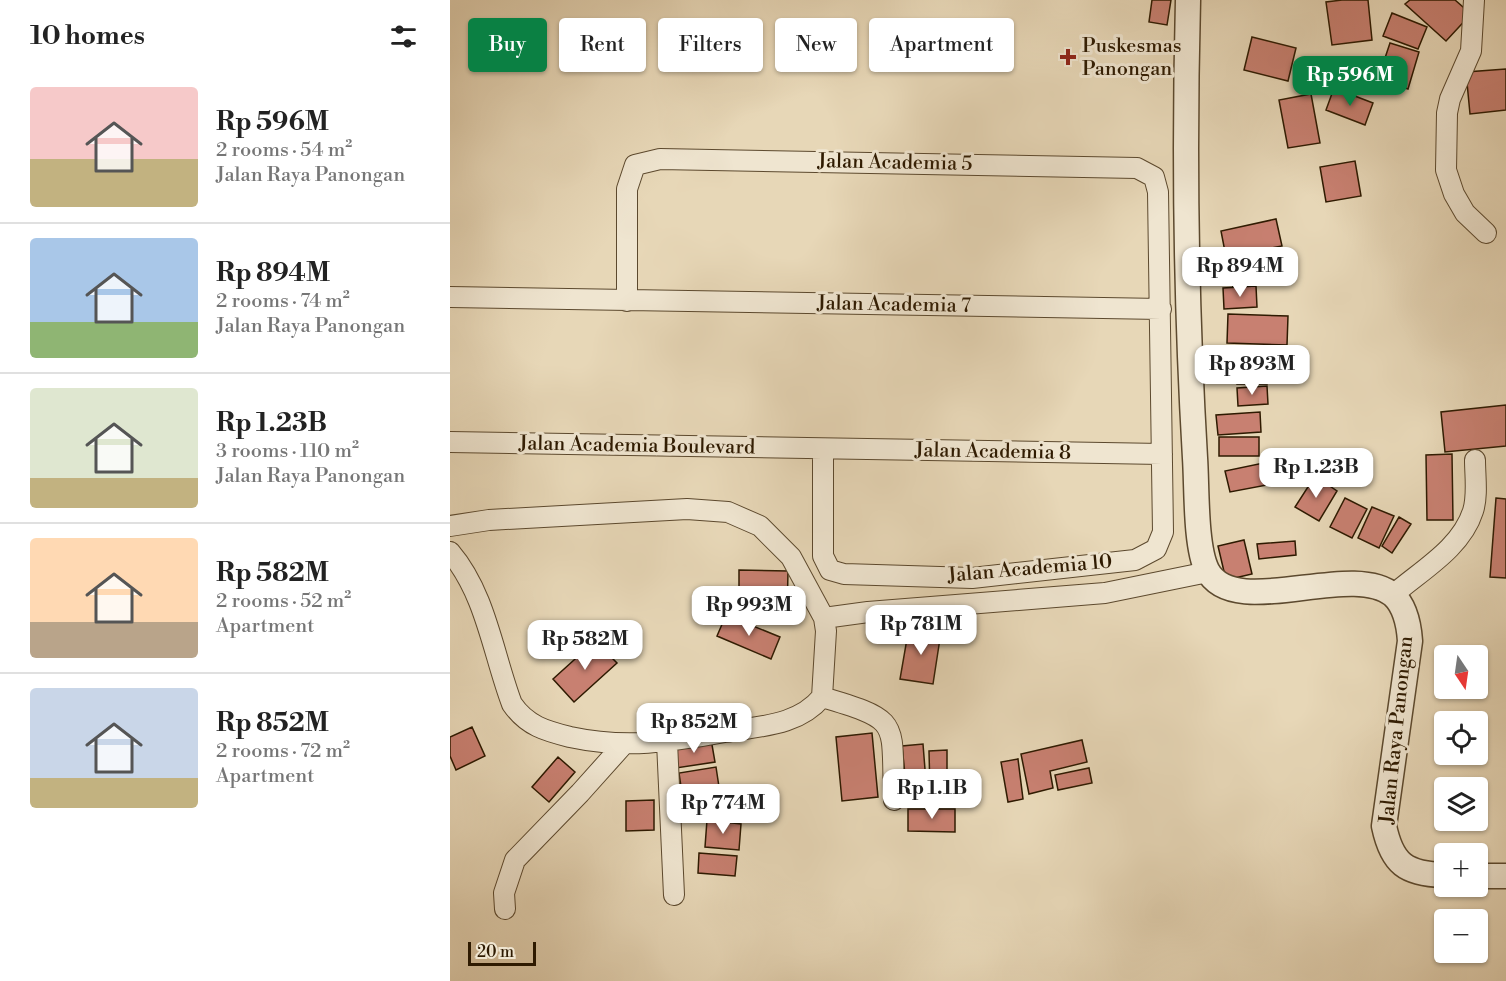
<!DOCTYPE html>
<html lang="en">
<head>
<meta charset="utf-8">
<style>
	:root { --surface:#fff; --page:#f6f6f6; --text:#222; --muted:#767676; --line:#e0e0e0; --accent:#0b8043 }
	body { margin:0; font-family:"Libre Bodoni",serif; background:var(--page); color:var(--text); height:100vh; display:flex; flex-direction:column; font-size:22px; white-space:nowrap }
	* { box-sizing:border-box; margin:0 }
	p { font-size:20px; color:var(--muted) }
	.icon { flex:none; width:33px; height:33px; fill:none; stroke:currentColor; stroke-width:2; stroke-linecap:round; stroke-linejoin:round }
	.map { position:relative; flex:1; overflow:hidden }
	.details { display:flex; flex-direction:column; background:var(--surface); width:450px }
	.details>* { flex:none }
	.hud { position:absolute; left:18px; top:18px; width:570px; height:54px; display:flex; gap:12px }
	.needle { width:39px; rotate:167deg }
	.buttons { position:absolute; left:984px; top:645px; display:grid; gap:12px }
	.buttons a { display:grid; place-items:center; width:54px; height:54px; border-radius:6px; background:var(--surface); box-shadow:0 2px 4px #0004; font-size:30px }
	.scale { position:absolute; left:18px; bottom:15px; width:68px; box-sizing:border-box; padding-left:6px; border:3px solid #2e1a01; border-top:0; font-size:16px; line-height:21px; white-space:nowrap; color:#2e1a01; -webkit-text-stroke:4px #efe5d0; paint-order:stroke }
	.price { position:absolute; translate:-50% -51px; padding:0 14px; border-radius:12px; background:#fff; color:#222; font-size:20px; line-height:39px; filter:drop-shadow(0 2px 3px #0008) }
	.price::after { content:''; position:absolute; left:50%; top:36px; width:18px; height:14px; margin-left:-9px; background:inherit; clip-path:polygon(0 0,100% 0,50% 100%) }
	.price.selected { background:var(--accent); color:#fff }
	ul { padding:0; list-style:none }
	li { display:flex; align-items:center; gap:18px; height:150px; padding:0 30px }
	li+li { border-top:2px solid var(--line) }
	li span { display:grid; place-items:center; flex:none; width:168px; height:120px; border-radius:6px; color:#555 }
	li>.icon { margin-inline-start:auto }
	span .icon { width:72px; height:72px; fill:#fffc; stroke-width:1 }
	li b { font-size:26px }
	h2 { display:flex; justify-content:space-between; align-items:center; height:72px; padding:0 30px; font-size:26px }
	.tag { padding:0 21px; border-radius:6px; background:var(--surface); box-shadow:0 2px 4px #0004; font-size:21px; line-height:54px }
	.tag.selected { background:var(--accent); color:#fff }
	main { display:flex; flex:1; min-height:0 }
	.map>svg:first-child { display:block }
	.building { fill:#c88071; stroke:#2e1a01; stroke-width:1.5 }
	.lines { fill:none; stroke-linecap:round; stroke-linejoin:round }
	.minor-casing { stroke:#5c492e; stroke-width:22 }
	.tertiary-casing { stroke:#5c492e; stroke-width:27 }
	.minor { stroke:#efe5d0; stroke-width:20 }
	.tertiary { stroke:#efe5d0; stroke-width:24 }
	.poi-dot { fill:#8f2418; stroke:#efe5d0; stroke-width:2 }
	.labels { text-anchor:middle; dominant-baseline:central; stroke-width:6; stroke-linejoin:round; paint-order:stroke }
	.poi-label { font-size:20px; fill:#2e1a01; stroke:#efe5d0; text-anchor:start }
	.street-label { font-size:20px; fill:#2e1a01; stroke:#efe5d0 }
</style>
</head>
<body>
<main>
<section class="details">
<h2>10 homes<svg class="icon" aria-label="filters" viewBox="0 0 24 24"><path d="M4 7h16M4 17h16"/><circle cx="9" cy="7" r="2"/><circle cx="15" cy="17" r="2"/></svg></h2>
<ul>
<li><span style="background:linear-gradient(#f6c9c9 60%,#c2b280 0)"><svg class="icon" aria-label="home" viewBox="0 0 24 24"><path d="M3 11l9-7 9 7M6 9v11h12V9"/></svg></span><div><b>Rp 596M</b><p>2 rooms · 54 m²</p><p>Jalan Raya Panongan</p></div></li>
<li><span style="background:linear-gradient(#a9c7e8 70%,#8fb573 0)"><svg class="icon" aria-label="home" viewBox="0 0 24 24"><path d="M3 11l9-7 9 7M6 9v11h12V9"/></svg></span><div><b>Rp 894M</b><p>2 rooms · 74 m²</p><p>Jalan Raya Panongan</p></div></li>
<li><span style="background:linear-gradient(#dfe7d0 75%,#c2b280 0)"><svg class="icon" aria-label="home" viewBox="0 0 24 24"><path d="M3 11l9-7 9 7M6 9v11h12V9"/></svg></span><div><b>Rp 1.23B</b><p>3 rooms · 110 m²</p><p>Jalan Raya Panongan</p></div></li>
<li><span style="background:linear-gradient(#ffd9b3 70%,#b9a48a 0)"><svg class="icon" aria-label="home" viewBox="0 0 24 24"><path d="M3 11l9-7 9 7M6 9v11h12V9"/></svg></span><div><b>Rp 582M</b><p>2 rooms · 52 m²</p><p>Apartment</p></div></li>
<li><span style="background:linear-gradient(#c9d6e8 75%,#c2b280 0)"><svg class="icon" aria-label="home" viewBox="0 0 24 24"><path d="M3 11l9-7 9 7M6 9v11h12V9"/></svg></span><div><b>Rp 852M</b><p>2 rooms · 72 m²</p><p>Apartment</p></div></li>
</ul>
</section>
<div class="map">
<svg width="1056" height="981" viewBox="0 0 1056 981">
	<rect width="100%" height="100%" fill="#e7d7b7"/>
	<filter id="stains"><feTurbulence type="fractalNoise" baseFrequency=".00333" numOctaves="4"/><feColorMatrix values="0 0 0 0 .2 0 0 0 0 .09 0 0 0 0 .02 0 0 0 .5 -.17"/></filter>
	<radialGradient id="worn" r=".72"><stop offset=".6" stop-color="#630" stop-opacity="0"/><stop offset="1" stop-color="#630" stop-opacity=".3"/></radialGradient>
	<path class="building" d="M 702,0 L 721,0 L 717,25 L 699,22 Z
		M 892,0 L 918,0 L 922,40 L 882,45 L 876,2 Z
		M 960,0 L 1005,0 L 1021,14 L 996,41 L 955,4 Z
		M 942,13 L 977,27 L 968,49 L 933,36 Z
		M 802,37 L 846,48 L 838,81 L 794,70 Z
		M 940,43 L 969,52 L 958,89 L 928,79 Z
		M 1056,69 L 1056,110 L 1020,114 L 1016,72 Z
		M 884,88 L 923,103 L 915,125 L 876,110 Z
		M 861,94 L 870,143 L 838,148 L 829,100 Z
		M 905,161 L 911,196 L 876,202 L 870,167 Z
		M 826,219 L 832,246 L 776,257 L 771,231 Z
		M 833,248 L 838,274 L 783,286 L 778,261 Z
		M 806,286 L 807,307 L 774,309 L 773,288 Z
		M 778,314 L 838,316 L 837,345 L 777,343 Z
		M 780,346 L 824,348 L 824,371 L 779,369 Z
		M 817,372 L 817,384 L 787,384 L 787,373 Z
		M 817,386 L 818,404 L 788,406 L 787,388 Z
		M 1056,405 L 1056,446 L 995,452 L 991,412 Z
		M 810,412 L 811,432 L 768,435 L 766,415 Z
		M 769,437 L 809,437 L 809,456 L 769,456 Z
		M 1002,454 L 1003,520 L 977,520 L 976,455 Z
		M 823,461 L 827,483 L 780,492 L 775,471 Z
		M 865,476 L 887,491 L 869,521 L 845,507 Z
		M 895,498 L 917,509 L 902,538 L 880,527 Z
		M 1046,498 L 1056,499 L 1056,578 L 1040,577 Z
		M 922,507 L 944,516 L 929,548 L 908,538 Z
		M 949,517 L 961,524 L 942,553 L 932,546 Z
		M 794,540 L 802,574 L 776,580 L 768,546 Z
		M 845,541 L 846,555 L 809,559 L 807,544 Z
		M 289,570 L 338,571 L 337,617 L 289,616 Z
		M 276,615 L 330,637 L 321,659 L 267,636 Z
		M 459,627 L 491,632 L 483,684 L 450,679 Z
		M 145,641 L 167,663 L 124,702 L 103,679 Z
		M 22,727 L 35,756 L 6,770 L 0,756 L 0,737 Z
		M 422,733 L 428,797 L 392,801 L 386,737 Z
		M 261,739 L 265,762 L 226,768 L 223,745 Z
		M 632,740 L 637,762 L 600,771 L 603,788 L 579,794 L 571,754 Z
		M 473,744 L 476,782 L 456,784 L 452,746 Z
		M 497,750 L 497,790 L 480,790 L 479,751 Z
		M 108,757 L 125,772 L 99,802 L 82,787 Z
		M 568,759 L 573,799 L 558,802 L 551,762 Z
		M 266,767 L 269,787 L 232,793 L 229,773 Z
		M 639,768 L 642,783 L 608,790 L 605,775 Z
		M 266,791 L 270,812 L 241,818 L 237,797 Z
		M 204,800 L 204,830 L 176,831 L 176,801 Z
		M 458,809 L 505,809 L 505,832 L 458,831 Z
		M 257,820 L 291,824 L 289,850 L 255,847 Z
		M 249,853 L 287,856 L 285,876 L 248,873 Z"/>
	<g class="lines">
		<defs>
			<path id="minor" d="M 1024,0 L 1021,51 L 1000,99 L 997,113 L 996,170 L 1004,194 L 1015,213 L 1036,233
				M 0,297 L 711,309
				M 177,301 L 177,189 L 185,165 L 210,159 L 687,168 L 704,177 L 708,192 L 713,532 L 706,549 L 685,560 L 522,578 L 394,574 L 380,570 L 373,556 L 373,451
				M 0,442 L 712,454
				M 0,526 L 39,520 L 237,509 L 278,512 L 310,526 L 341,557 L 374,618 L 376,631 L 372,697 C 348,726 310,726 275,732 C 220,742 176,749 120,737 C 96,731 77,726 62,704 C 43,654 36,594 0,552
				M 943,595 C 970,571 1011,549 1023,511 C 1028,496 1025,476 1025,460
				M 374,618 L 418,612 L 655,593 L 758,572
				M 372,697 C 453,721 441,720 444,800
				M 217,742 L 224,895
				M 55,909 L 54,893 L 65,860 L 130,793 L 173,745"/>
			<path id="tertiary" d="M 738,0 C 734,152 736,306 745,458 C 747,486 745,546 757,570 C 784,622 901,560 943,595 C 955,606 959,626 960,641 L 934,826 C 942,864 956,874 994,875
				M 1028,876 L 1056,876"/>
		</defs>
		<use href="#minor" class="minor-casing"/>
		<use href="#tertiary" class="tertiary-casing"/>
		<use href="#minor" class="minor"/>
		<use href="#tertiary" class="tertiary"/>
	</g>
	<path class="poi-dot" d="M615 48h6v6h6v6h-6v6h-6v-6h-6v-6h6z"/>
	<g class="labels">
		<g class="poi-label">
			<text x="632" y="46">Puskesmas<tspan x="632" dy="23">Panongan</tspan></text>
		</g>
		<g class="street-label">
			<text transform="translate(445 163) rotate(1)">Jalan Academia 5</text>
			<text transform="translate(444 305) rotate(1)">Jalan Academia 7</text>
			<text transform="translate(187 446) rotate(1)">Jalan Academia Boulevard</text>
			<text transform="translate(543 452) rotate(1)">Jalan Academia 8</text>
			<text transform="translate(580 569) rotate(-5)">Jalan Academia 10</text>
			<text transform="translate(947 730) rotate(-84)">Jalan Raya Panongan</text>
		</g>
	</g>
	<rect width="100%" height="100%" filter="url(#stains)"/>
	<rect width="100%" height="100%" fill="url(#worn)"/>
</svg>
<div class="buttons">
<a><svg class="needle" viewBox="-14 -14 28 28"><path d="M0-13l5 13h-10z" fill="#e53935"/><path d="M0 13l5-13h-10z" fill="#767676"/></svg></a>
<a><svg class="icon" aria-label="locate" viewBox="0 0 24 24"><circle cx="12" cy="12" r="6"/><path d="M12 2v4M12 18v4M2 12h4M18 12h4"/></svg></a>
<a><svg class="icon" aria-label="layers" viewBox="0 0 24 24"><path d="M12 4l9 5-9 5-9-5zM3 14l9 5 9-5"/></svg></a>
<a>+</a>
<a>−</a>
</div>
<div class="scale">20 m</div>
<b class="price selected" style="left:900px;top:107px">Rp 596M</b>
<b class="price" style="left:790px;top:298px">Rp 894M</b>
<b class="price" style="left:802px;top:396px">Rp 893M</b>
<b class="price" style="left:866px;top:499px">Rp 1.23B</b>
<b class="price" style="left:299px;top:637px">Rp 993M</b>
<b class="price" style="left:471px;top:656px">Rp 781M</b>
<b class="price" style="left:135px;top:671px">Rp 582M</b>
<b class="price" style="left:244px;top:754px">Rp 852M</b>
<b class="price" style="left:482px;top:820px">Rp 1.1B</b>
<b class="price" style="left:273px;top:835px">Rp 774M</b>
<div class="hud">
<a class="tag selected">Buy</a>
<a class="tag">Rent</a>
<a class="tag">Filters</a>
<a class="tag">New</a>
<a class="tag">Apartment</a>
</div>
</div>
</main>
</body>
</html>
